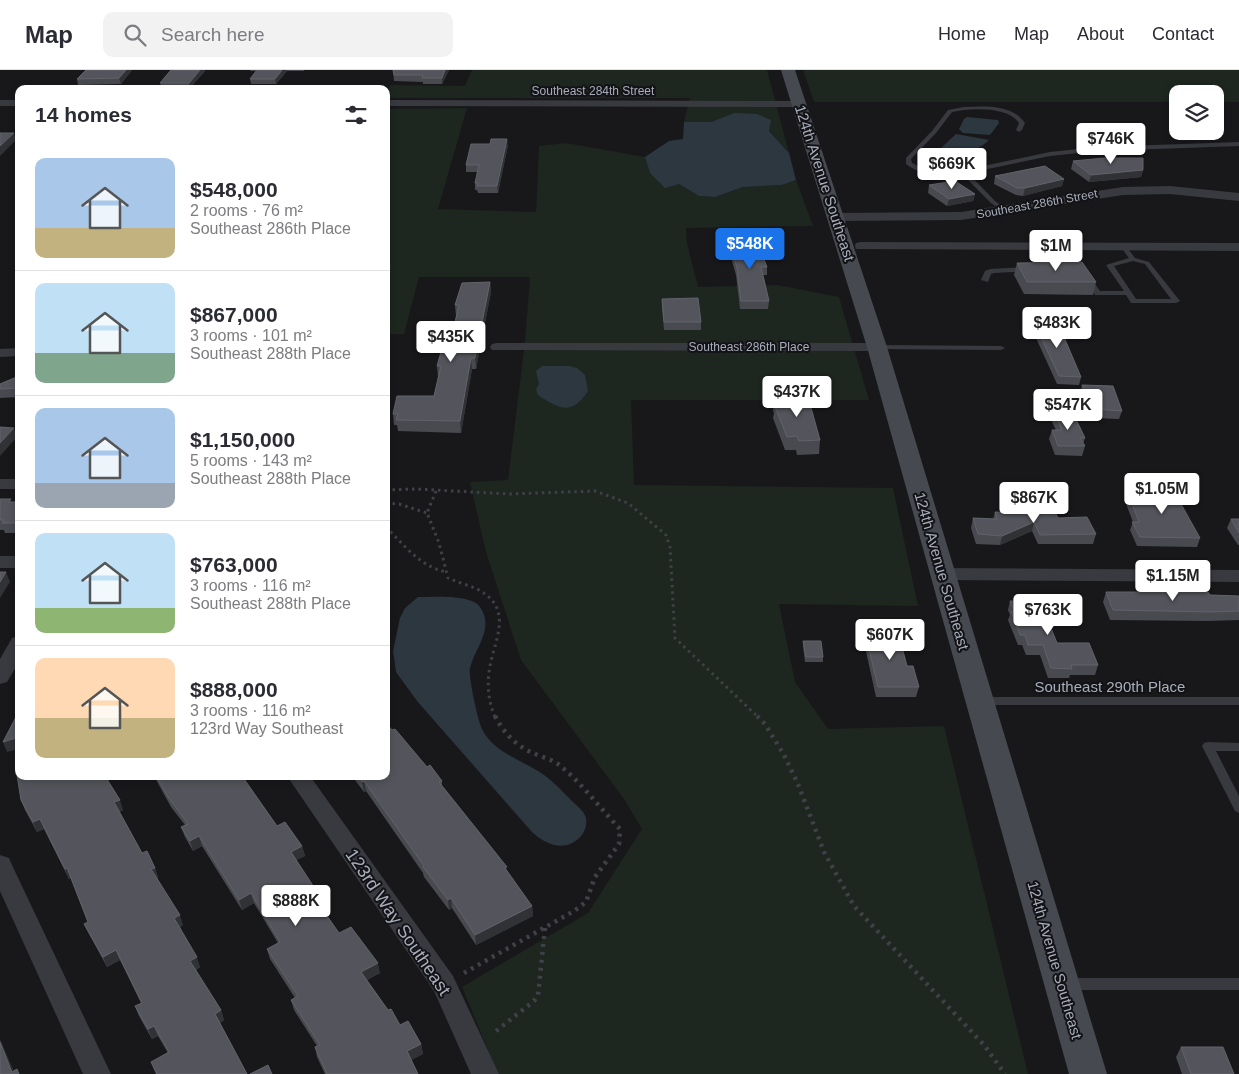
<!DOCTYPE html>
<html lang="en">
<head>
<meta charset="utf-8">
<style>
	:root { --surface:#fff; --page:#f2f2f3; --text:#2b2b33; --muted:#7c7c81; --line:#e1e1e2; --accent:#1a73e8 }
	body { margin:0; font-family:Helvetica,sans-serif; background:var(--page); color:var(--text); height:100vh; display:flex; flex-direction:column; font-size:19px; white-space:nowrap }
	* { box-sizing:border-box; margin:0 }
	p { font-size:16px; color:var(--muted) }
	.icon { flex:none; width:28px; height:28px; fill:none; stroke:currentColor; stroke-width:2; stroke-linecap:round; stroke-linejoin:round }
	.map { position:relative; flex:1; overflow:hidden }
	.panel { position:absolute; left:15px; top:15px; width:375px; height:695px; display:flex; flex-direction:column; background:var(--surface); border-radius:10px; box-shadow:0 2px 8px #0003 }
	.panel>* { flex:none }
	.fabs { position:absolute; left:1169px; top:15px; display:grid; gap:10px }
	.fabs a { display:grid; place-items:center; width:55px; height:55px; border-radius:10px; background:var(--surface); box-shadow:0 2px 8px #0003; font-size:25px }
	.price { position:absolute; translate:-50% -42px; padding:0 11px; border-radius:5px; background:#fff; color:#222; font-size:16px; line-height:32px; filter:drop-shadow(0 1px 2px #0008) }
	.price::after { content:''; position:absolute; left:50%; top:30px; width:15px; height:11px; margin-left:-8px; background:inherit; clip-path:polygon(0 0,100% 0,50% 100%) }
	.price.active { background:var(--accent); color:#fff }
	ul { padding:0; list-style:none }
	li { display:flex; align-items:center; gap:15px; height:125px; padding:0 20px }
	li+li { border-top:1px solid var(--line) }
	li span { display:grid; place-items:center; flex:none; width:140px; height:100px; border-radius:10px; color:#555 }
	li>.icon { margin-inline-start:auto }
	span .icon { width:60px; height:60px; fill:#fffc; stroke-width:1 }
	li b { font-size:21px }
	h2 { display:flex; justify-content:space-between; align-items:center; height:60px; padding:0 20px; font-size:21px }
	header { display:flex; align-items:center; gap:30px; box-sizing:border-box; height:70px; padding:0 25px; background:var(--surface); border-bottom:1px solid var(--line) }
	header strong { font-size:24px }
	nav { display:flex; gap:28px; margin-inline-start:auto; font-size:18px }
	.search { width:350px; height:45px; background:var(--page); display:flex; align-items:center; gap:12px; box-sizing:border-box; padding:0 18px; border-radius:10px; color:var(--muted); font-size:19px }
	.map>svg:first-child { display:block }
	.green { fill:#1d261f }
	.water { fill:#2c3740 }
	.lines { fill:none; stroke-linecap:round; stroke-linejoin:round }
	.path-far1 { stroke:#3f4147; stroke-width:3; stroke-dasharray:2.5 4; stroke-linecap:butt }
	.path { stroke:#3f4147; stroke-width:4.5; stroke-dasharray:3 5; stroke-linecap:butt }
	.lane { fill:#393a40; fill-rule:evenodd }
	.street { fill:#393a40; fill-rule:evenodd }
	.secondary { fill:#464950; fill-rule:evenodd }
	.wall { fill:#494a50 }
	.shaded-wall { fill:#313236 }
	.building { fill:#54555c; stroke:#61636b }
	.labels { text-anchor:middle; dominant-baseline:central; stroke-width:4; stroke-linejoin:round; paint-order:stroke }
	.far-street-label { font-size:12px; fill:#a9aebc; stroke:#131316 }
	.street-label { font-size:15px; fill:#a9aebc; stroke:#131316 }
	.near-street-label { font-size:18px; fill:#a9aebc; stroke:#131316 }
</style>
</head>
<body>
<header>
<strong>Map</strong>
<div class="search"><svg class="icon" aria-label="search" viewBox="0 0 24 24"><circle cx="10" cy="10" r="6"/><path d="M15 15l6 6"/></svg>Search here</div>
<nav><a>Home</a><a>Map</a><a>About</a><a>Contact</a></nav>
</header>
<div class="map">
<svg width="1239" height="1004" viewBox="0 0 1239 1004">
	<rect width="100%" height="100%" fill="#18181b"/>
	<path class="green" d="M 472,0 L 767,0 L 789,83 L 769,61 L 734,43 L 711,52 L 684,52 L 690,28 L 386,28 L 390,15 L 465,16 Z
		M 803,0 L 1239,0 L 1239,32 L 1215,32 L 1215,24 L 1178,24 L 1177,32 L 814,32 Z
		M 467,38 L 438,139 L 536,142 L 539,76 L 566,73 L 645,87 L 650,103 L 679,114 L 699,126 L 715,127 L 743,117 L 782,115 L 796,110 L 813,156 L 686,158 L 687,173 L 698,217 L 777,215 L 839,227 L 869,330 L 631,330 L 634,415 L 893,418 L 918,536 L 779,534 L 795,612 L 828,659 L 944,656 L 1028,1004 L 498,1004 L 462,917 L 588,843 L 642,759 L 624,729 L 521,590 L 486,482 L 470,412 L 508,410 L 525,272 L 530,207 L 419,207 L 404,264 L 386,264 L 386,39 Z"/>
	<path class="water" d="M 734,43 L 757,44 L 771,50 L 769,61 L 789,83 L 796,110 L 782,115 L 743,117 L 715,127 L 699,126 L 679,114 L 665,118 L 650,103 L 645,87 L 669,71 L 683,69 L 684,52 L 711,52 Z
		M 967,47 L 998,50 L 999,53 L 990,65 L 963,63 L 959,59 L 964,49 Z
		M 956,64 L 989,70 C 975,83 960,86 942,81 L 941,78 Z
		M 542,296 L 569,296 L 577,298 L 585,305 L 588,321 C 572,346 559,339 538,325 L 536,319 L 539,314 L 536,301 Z
		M 418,527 C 432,527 472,524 480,537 C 495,559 475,577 470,598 C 468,605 478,653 483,661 C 495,683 524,691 544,705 C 554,712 563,722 572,731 C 577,736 584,741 586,748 C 587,754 585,762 581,766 C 566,783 546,775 532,762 L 417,631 L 396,602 L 393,581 L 400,548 L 405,538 Z"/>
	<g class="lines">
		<path class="path-far1" d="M 386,420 L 416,419 L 509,424 L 595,421 L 628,433 L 666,465 L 670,477 L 675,568 L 758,647
			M 436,421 L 427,443 L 439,473 L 448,508 C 457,512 468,515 477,519 C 516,539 493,571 489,602 C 487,618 489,633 495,647
			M 386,433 L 399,434 L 427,443
			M 386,457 C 404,475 420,497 447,502"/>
		<path class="path" d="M 757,646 L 765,654 L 784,685 L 798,714 L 824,782 L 854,836 L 984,975 L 1005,1004
			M 464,903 L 574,841 L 586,832 L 595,807 L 619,774 L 620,759 C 600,738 581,712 558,694 C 551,689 541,687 533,683 C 516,676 503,662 495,646
			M 496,961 L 534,931 L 538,925 L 545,858"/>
		<path class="lane" d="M 964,37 C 985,36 1012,34 1025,53 L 1022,60 L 1019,62 L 1016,60 L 1019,53 C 1008,36 970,38 952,42 L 936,63 L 911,89 L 912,93 L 922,98 L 950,103 L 1050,82 L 1098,77 L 1239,72 L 1239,76 L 1098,81 L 1050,86 L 968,103 L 995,131 L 1006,139 L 1006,141 L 1004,142 L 991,133 L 962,104 C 944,108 920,105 906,94 L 906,88 L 932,61 L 948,40 Z
			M 1054,175 C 1070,174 1091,208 1100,221 L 1124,221 L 1106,195 L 1129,188 L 1120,176 L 1125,175 L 1135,188 L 1149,192 L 1180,231 L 1176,233 L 1131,233 L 1126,225 L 1095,225 L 1074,192 L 1054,177 ZM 1133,191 L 1145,194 L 1171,229 L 1136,229 L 1114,196 Z
			M 1029,197 L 1033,199 L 1032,201 L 994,203 L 991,204 L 988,212 L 981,210 L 985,201 L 990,199 Z
			M 874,275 L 1001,276 L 1005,278 L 1001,280 L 877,279 L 873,277 Z
			M 982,627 L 1239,627 L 1239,635 L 982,635 L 978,634 L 976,631 L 978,628 Z
			M 1208,672 L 1239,673 L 1239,681 L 1216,681 L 1239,726 L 1239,743 L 1235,741 L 1202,676 L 1204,673 Z
			M 1066,908 L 1239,908 L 1239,920 L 1066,920 L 1061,918 L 1059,914 L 1061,910 Z"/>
		<path class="street" d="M 0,30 L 19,30 L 19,36 L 0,36 Z
			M 386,30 L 799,31 L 804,34 L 799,37 L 386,36 Z
			M 1170,116 L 1239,123 L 1239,131 L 1170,124 L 1123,125 L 961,150 L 835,151 L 829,147 L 835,143 L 961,142 L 1123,117 Z
			M 861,172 L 1239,173 L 1239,181 L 856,179 L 855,176 L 856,173 Z
			M 497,273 L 877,273 L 882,274 L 884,277 L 882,280 L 877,281 L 492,280 L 490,277 L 492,274 Z
			M 19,278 L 19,286 L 0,287 L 0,279 Z
			M 0,409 L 19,409 L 19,419 L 0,419 Z
			M 0,486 L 19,486 L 19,498 L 0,498 Z
			M 943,498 L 1239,500 L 1239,512 L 943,510 L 936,508 L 934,504 L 936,500 Z
			M 19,566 L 19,592 L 7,612 L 0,614 L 0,589 L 12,568 Z
			M 287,706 L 310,706 L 453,906 L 499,1004 L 471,1004 L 434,921 Z
			M 0,785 L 9,788 L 12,795 L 111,1004 L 83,1004 L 0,821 Z"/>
		<path class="secondary" d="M 781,0 L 795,0 L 887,277 L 1107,1004 L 1069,1004 L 867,277 Z"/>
	</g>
	<path class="wall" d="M 132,0 L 121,14 L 78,15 L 77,9 Z
		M 171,0 L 204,0 L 205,1 L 190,18 L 162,18 L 160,13 Z
		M 250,0 L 304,0 L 304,1 L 287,1 L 276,14 L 251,14 L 250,9 L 256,1 L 251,1 Z
		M 393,0 L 449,0 L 442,14 L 423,14 L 423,12 L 394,11 Z
		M 490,74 L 508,75 L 498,123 L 478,123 L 477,120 L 475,120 L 475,113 L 478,102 L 466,102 L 466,95 Z
		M 1073,91 L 1143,100 L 1141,107 L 1089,112 L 1071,99 Z
		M 995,106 L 1064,109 L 1062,116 L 1023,126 L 1016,125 L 994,114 Z
		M 929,115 L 975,124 L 973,131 L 947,136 L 928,123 Z
		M 729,169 L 767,197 L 767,205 L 763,205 L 769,231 L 768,239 L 740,239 L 736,205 L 728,177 Z
		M 1017,193 L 1096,212 L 1093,225 L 1024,224 L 1014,205 Z
		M 490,212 L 491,222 L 476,299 L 472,299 L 461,363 L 398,361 L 397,355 L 394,355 L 393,344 L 434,326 L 438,307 L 437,296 L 450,275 L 456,246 L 455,235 Z
		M 662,229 L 701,252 L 701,260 L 664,260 L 662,237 Z
		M 1033,250 L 1081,307 L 1079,315 L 1057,314 L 1031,257 Z
		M 19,306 L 19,327 L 0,328 L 0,314 Z
		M 1082,315 L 1122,341 L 1119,349 L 1092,348 L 1080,324 Z
		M 774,327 L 820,370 L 819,384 L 797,385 L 796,380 L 785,380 L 773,348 L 774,343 L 773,341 Z
		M 1055,343 L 1085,368 L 1083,374 L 1085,376 L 1082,386 L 1055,385 L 1049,369 L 1052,360 L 1056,360 L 1052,352 Z
		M 1151,416 L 1200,468 L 1197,477 L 1137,476 L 1130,460 L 1133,452 L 1125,431 L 1128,423 L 1149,424 Z
		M 0,429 L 12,432 L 19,432 L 19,463 L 5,463 L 4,460 L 0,460 Z
		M 1028,440 L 1058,448 L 1096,464 L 1093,474 L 1038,474 L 1032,461 L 1000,475 L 976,474 L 971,458 L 973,448 L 993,449 L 995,442 L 1028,443 Z
		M 1231,449 L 1239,449 L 1239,475 L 1238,475 L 1227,458 Z
		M 1106,522 L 1239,526 L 1239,550 L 1208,551 L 1110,550 L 1103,532 Z
		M 1014,528 L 1057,573 L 1098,595 L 1095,605 L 1070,605 L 1069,608 L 1048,608 L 1040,585 L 1026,585 L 1022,575 L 1018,575 L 1008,550 L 1010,545 L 1008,540 L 1010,531 L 1013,531 Z
		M 865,562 L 907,596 L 919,617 L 916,627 L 876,627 L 864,572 Z
		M 803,571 L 823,587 L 823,592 L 805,592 L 803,576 Z
		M 427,697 L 442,711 L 442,716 L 507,801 L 532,836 L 533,846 L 476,875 L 452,838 L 449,840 L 424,807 L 423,803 L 366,721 L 364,722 L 352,706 L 386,706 Z
		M 19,706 L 88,706 L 123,740 L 119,742 L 142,783 L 155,798 L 158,808 L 157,809 L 183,855 L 180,857 L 200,897 L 196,900 L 221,940 L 224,950 L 220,953 L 247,1004 L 156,1004 L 151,992 L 168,983 L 158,966 L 152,969 L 139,946 L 135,936 L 141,933 L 120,890 L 107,897 L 89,864 L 84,854 L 88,852 L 71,808 L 69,809 L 44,759 L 37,762 L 25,740 L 21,730 Z
		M 154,706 L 242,706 L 277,756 L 302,776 L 305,786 L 296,790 L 327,844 L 326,844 L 339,863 L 380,903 L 367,910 L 388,940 L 400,955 L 421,974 L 423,984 L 411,990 L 418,1004 L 325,1004 L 317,987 L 315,977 L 317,976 L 294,940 L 291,930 L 295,928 L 270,889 L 267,879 L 278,873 L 254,833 L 242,840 L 202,776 L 193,781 L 185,767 L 181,757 L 185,755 L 171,737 Z
		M 1181,977 L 1234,1004 L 1182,1004 L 1176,987 Z"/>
	<path class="shaded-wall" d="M 126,0 L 132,0 L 121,14 L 119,8 Z
		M 200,0 L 204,0 L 205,1 L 190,18 L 189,13 Z
		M 282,0 L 287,0 L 287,1 L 276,14 L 275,9 Z
		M 445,0 L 449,0 L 442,14 L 442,8 Z
		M 14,63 L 16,70 L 0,86 L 0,76 Z
		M 507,69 L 508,75 L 498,123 L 497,116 Z
		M 1143,100 L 1141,107 L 1089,112 L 1091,105 Z
		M 1064,109 L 1062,116 L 1023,126 L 1025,118 Z
		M 975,124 L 973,131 L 947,136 L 949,129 Z
		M 490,212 L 491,222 L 476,299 L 475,288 Z
		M 471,288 L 472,299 L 461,363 L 460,351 Z
		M 14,358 L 17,367 L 0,386 L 0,373 Z
		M 1034,452 L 1032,461 L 1000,475 L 1002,466 Z
		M 6,502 L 10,512 L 0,528 L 0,512 Z
		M 16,668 L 19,679 L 7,682 L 3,672 Z
		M 364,711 L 366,721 L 364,722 L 362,712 Z
		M 120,730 L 123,740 L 118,743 L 114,732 Z
		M 40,749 L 44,759 L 37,762 L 33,752 Z
		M 199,766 L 202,776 L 193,781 L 190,771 Z
		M 302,776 L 305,786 L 293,792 L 291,782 Z
		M 67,798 L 71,808 L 69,809 L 65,799 Z
		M 155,798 L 158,808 L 155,810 L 151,799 Z
		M 251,823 L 254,833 L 242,840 L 239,830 Z
		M 451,828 L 452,838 L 449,840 L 448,830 Z
		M 325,834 L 327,844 L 323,846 L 320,836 Z
		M 532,836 L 533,846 L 476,875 L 475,865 Z
		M 180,845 L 183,855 L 178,858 L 174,848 Z
		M 116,880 L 120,890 L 107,897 L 103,887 Z
		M 197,887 L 200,897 L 194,901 L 190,891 Z
		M 378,893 L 380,903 L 364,912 L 361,902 Z
		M 221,940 L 224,950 L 218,954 L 215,944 Z
		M 154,956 L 158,966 L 152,969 L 148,959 Z
		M 0,969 L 15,1004 L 14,1004 L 0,972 Z
		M 421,974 L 423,984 L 409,991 L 407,981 Z"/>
	<path class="building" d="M 86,0 L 126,0 L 119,8 L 77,9 Z
		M 171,0 L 200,0 L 189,13 L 160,13 Z
		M 257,0 L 282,0 L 275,9 L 250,9 Z
		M 393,0 L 445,0 L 442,8 L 422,8 L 423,5 L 394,5 Z
		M 0,63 L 14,63 L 0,76 Z
		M 491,69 L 507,69 L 497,116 L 477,116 L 478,113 L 475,113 L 479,95 L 466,95 L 471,74 L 490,74 Z
		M 1104,88 L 1143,88 L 1143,100 L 1091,105 L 1073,91 Z
		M 1045,96 L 1064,109 L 1025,118 L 1017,118 L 995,106 Z
		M 955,111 L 975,124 L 949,129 L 929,115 Z
		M 729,169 L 756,169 L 767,197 L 761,197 L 769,231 L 741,231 L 737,198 Z
		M 1082,192 L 1096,212 L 1027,212 L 1017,193 Z
		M 490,212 L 475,288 L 471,288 L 460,351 L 396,350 L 398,344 L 393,344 L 397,326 L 434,326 L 441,296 L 437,296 L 443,275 L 450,275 L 459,235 L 455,235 L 462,213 Z
		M 698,228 L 701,252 L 664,252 L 662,229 Z
		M 1050,249 L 1060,267 L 1064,267 L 1081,307 L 1059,306 L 1033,250 Z
		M 19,306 L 19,318 L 0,319 L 0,314 Z
		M 1082,315 L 1113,316 L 1122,341 L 1095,339 Z
		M 803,326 L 805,332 L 810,334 L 820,370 L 799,371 L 797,366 L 787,367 L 774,334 L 776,334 L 774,327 Z
		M 1055,343 L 1073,343 L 1085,368 L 1080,368 L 1085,376 L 1058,376 L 1052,360 L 1062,360 Z
		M 0,357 L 14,358 L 0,373 Z
		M 1151,416 L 1171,416 L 1200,468 L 1140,467 L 1132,452 L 1139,452 L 1128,423 L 1155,424 Z
		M 0,429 L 11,429 L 9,432 L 19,432 L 19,453 L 2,453 L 4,450 L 0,450 Z
		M 1028,440 L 1054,440 L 1058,448 L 1087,447 L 1096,464 L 1040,465 L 1034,452 L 1002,466 L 978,464 L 973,448 L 997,449 L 995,442 L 1030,443 Z
		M 1231,449 L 1239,449 L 1239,463 Z
		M 0,502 L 6,502 L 0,512 Z
		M 1106,522 L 1208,522 L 1210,525 L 1239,526 L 1239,541 L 1212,542 L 1113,540 Z
		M 1034,527 L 1036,531 L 1040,531 L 1057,573 L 1089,573 L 1098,595 L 1071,595 L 1072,599 L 1051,598 L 1043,575 L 1028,575 L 1025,565 L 1020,565 L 1011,541 L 1014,541 L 1010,531 L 1015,531 L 1014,528 Z
		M 865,562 L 898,562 L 907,596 L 913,596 L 919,617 L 878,617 Z
		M 803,571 L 821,571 L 823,587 L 806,587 Z
		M 19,641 L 19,695 L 16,668 L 3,672 Z
		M 386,653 L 392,660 L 395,659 L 427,697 L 430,695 L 442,711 L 439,712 L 507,797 L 505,798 L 532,836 L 475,865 L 451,828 L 448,830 L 423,797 L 424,796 L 364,711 L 362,712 L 358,706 L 386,706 Z
		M 19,704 L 19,706 L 86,706 L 87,708 L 90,706 L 105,706 L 120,730 L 114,732 L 142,783 L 147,781 L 155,798 L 151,799 L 180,845 L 174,848 L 197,887 L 190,891 L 221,940 L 215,944 L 247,1004 L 157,1004 L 151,992 L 169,982 L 154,956 L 148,959 L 135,936 L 142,933 L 116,880 L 103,887 L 84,854 L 88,852 L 67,798 L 65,799 L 40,749 L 33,752 L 21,730 L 17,705 Z
		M 156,706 L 242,706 L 277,756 L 285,752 L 302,776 L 291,782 L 325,834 L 320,836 L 339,863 L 351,857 L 378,893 L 361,902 L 388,940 L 391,939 L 400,955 L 408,951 L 421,974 L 407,981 L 418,1004 L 327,1004 L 315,977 L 320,975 L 291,930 L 298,926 L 267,879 L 280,872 L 251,823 L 239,830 L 199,766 L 190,771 L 181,757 L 188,754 L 168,727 Z
		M 0,972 L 12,1002 L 17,999 L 19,1004 L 0,1004 Z
		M 1181,977 L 1223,977 L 1234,1004 L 1191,1004 Z
		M 268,995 L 272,1004 L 250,1004 Z"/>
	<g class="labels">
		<g class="far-street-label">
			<text x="593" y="21">Southeast 284th Street</text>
			<text transform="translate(1037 134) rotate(-10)">Southeast 286th Street</text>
			<text x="749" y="277">Southeast 286th Place</text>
		</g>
		<g class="street-label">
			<text transform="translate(825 113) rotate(72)">124th Avenue Southeast</text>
			<text transform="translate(942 501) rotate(74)">124th Avenue Southeast</text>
			<text x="1110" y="616">Southeast 290th Place</text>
			<text transform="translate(1055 890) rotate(74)">124th Avenue Southeast</text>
		</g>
		<g class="near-street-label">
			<text transform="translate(398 852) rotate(56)">123rd Way Southeast</text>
		</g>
	</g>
</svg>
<div class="fabs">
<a><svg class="icon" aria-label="layers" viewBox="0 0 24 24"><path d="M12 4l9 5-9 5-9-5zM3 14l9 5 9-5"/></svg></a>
</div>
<b class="price" style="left:1111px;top:95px">$746K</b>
<b class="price" style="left:952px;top:120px">$669K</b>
<b class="price active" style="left:750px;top:200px">$548K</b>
<b class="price" style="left:1056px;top:202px">$1M</b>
<b class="price" style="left:1057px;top:279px">$483K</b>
<b class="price" style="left:451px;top:293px">$435K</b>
<b class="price" style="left:797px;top:348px">$437K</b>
<b class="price" style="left:1068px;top:361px">$547K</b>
<b class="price" style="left:1162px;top:445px">$1.05M</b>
<b class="price" style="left:1034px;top:454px">$867K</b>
<b class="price" style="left:1173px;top:532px">$1.15M</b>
<b class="price" style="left:1048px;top:566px">$763K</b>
<b class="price" style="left:890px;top:591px">$607K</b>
<b class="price" style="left:296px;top:857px">$888K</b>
<section class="panel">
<h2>14 homes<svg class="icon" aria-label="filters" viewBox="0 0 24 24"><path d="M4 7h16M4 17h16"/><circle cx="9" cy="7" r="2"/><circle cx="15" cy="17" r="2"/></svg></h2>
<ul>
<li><span style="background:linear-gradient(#a9c7e8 70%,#c2b280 0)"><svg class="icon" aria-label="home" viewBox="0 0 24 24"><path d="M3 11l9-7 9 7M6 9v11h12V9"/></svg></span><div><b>$548,000</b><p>2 rooms · 76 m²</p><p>Southeast 286th Place</p></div></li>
<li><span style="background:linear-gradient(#bfe0f5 70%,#7fa58c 0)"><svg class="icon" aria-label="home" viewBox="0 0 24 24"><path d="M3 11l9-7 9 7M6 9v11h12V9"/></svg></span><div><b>$867,000</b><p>3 rooms · 101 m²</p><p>Southeast 288th Place</p></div></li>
<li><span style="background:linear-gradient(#a9c7e8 75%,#9aa5b1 0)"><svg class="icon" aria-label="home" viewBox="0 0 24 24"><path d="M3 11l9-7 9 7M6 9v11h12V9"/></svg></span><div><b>$1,150,000</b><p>5 rooms · 143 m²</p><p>Southeast 288th Place</p></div></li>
<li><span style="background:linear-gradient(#bfe0f5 75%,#8fb573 0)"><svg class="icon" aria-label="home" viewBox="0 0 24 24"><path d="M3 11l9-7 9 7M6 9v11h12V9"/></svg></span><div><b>$763,000</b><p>3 rooms · 116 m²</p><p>Southeast 288th Place</p></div></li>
<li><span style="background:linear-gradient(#ffd9b3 60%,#c2b280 0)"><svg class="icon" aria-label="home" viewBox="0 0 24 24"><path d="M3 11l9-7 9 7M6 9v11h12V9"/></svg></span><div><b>$888,000</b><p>3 rooms · 116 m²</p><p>123rd Way Southeast</p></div></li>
</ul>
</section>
</div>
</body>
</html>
